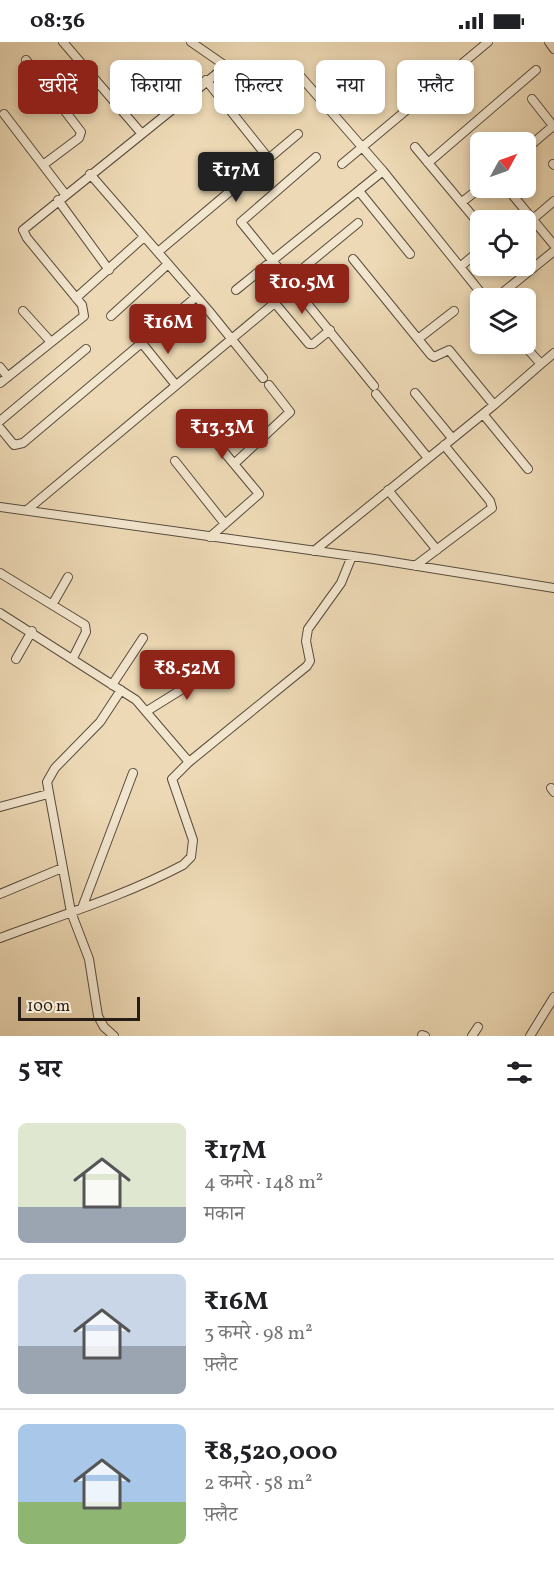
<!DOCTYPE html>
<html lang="hi">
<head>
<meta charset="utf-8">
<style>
	:root { --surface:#fff; --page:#f2f2f2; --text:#202124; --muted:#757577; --line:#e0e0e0; --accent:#8f2418 }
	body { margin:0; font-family:Vollkorn,"Noto Serif Devanagari",serif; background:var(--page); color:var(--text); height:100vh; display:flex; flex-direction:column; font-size:22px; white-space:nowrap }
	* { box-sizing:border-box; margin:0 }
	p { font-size:20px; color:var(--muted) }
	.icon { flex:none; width:33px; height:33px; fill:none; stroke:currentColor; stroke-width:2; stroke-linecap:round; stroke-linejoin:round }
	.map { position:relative; height:994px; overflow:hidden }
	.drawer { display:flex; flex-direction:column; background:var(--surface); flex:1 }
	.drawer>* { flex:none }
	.banner { position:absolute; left:18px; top:18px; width:519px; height:54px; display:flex; gap:12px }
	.needle { width:39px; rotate:50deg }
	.fabs { position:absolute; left:470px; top:90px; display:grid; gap:12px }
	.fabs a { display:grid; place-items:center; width:66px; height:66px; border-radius:9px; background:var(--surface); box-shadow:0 3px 9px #0003; font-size:30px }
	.scale { position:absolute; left:18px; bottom:15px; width:122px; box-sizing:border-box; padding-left:6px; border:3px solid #261d15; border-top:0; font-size:16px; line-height:21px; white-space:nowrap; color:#261d15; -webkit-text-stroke:4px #f3e6cf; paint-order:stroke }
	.price { position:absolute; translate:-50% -51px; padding:0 14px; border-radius:6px; background:var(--accent); color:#fff; font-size:20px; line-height:39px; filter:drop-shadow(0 2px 3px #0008) }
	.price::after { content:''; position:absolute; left:50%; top:36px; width:18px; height:14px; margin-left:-9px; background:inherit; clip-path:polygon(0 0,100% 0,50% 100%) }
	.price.current { background:#222; color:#fff }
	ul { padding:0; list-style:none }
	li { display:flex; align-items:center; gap:18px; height:150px; padding:0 18px }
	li+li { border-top:2px solid var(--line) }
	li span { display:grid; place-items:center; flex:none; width:168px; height:120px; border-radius:9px; color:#555 }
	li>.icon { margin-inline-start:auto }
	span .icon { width:72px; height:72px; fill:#fffc; stroke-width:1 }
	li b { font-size:26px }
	h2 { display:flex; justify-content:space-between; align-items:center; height:72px; padding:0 18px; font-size:26px }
	.tag { padding:0 21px; border-radius:9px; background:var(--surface); box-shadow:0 3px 9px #0003; font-size:21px; line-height:54px }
	.tag.current { background:var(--accent); color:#fff }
	.status { display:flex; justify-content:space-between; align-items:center; height:42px; padding:0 30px; background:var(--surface); direction:ltr }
	.status svg { height:16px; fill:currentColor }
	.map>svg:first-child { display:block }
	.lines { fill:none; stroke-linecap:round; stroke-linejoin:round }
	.street-casing { stroke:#584c3d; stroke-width:10 }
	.street { stroke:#f3e6cf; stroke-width:8 }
</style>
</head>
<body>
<div class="status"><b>08:36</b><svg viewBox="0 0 49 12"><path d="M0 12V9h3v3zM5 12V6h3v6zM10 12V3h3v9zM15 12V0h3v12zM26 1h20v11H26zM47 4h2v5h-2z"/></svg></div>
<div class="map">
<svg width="554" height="994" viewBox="0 0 554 994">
	<rect width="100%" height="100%" fill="#edd9b5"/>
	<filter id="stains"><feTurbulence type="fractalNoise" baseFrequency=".00333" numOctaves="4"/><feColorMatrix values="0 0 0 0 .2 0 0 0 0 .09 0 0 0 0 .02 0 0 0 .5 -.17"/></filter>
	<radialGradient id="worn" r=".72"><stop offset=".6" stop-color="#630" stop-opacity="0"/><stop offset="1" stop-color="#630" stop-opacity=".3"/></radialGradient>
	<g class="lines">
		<defs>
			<path id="street" d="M 191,0 L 233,29
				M 549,0 L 554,7
				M 26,18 L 81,90 L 79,96 L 43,123
				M 206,38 L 269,117
				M 532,57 L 554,85
				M 4,72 L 65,152
				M 142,92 L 220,29 L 233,29 L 281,49 L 301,35 L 383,129 L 485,256
				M 415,105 L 480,183
				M 525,108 L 553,84
				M 316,115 L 241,180 L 374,344
				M 428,121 L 536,28
				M 342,122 L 488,0
				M 553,122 L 554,123
				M 90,132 L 209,269 L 263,336
				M 359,149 L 410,212
				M 510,150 L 554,203
				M 58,158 L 109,228
				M 462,160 L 480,146
				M 533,177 L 554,159
				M 158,210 L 298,92
				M 353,217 L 431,313 L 434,315 L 449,308 L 494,363
				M 460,225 L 480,208
				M 290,237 L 358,181
				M 236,248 L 383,129
				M 76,256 L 144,195
				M 496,256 L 554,209
				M 274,260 L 309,302 L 313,302 L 330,288
				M 23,269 L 51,300
				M 111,274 L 168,222
				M 418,297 L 454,269
				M 141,300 L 175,342
				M 541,322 L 554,311
				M 0,325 L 8,335
				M 0,341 L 84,274 L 82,263 L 27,196 L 23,188 L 142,92 L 63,0
				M 415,351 L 452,396
				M 376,352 L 428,416
				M 483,372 L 528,427
				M 0,379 L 86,307
				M 201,382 L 234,422
				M 0,386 L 14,403 L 23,401 L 196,255
				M 183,397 L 212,373
				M 175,419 L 225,482
				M 388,448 L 437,508
				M 0,465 L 374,517 L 554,546
				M 27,468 L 295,244
				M 210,495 L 259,452 L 234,422 L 290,370 L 269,343
				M 314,509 L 494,363 L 541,322 L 523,302
				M 415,524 L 492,466 L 490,459 L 444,403
				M 0,531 L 85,583 L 86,590 L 73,616
				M 52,563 L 68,535
				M 0,571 L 136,658 L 189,720
				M 16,617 L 32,589
				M 112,643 L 143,596
				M 147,669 L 213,628
				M 551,746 L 554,750
				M 0,765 L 48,752
				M 0,852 L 62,826
				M 82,866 L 133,731
				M 0,896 C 62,873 124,854 183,823 L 191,815 L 193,798 L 172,737 L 189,720 L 307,624 L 310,619 L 306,599 L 308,587 L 341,541 L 352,514
				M 422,993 L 425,994
				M 114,994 L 104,985 L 98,974 L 89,917 L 71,870 L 47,740 L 55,726 L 100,680 L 121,648
				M 472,994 L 478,985
				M 530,994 L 554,955"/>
		</defs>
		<use href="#street" class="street-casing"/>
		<use href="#street" class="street"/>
	</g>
	<rect width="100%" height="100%" filter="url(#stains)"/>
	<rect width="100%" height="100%" fill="url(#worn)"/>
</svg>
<div class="fabs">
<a><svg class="needle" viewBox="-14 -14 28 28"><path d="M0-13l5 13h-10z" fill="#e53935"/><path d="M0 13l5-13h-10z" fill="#757577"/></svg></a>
<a><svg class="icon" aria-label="locate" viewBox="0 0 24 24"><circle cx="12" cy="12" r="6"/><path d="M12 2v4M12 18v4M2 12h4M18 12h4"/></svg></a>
<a><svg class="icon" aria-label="layers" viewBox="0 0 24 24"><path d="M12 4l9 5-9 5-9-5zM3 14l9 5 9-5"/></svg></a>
</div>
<div class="scale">100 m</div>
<b class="price current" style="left:236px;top:161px">₹17M</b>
<b class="price" style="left:302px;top:273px">₹10.5M</b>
<b class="price" style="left:168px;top:313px">₹16M</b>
<b class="price" style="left:222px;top:418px">₹13.3M</b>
<b class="price" style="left:187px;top:659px">₹8.52M</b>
<div class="banner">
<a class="tag current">खरीदें</a>
<a class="tag">किराया</a>
<a class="tag">फ़िल्टर</a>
<a class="tag">नया</a>
<a class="tag">फ़्लैट</a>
</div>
</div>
<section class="drawer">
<h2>5 घर<svg class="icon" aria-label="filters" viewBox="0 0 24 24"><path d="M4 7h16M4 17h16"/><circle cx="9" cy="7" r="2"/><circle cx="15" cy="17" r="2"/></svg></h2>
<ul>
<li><span style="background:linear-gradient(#dfe7d0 70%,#9aa5b1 0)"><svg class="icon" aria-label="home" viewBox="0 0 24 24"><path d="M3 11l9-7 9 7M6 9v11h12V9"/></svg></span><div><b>₹17M</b><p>4 कमरे · 148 m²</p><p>मकान</p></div></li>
<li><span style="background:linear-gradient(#c9d6e8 60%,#9aa5b1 0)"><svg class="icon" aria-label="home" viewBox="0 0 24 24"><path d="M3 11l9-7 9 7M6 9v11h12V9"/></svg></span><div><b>₹16M</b><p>3 कमरे · 98 m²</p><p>फ़्लैट</p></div></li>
<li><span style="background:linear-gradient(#a9c7e8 65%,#8fb573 0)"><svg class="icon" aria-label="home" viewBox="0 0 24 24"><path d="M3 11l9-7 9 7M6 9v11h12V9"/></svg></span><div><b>₹8,520,000</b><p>2 कमरे · 58 m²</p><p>फ़्लैट</p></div></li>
</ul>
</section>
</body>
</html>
